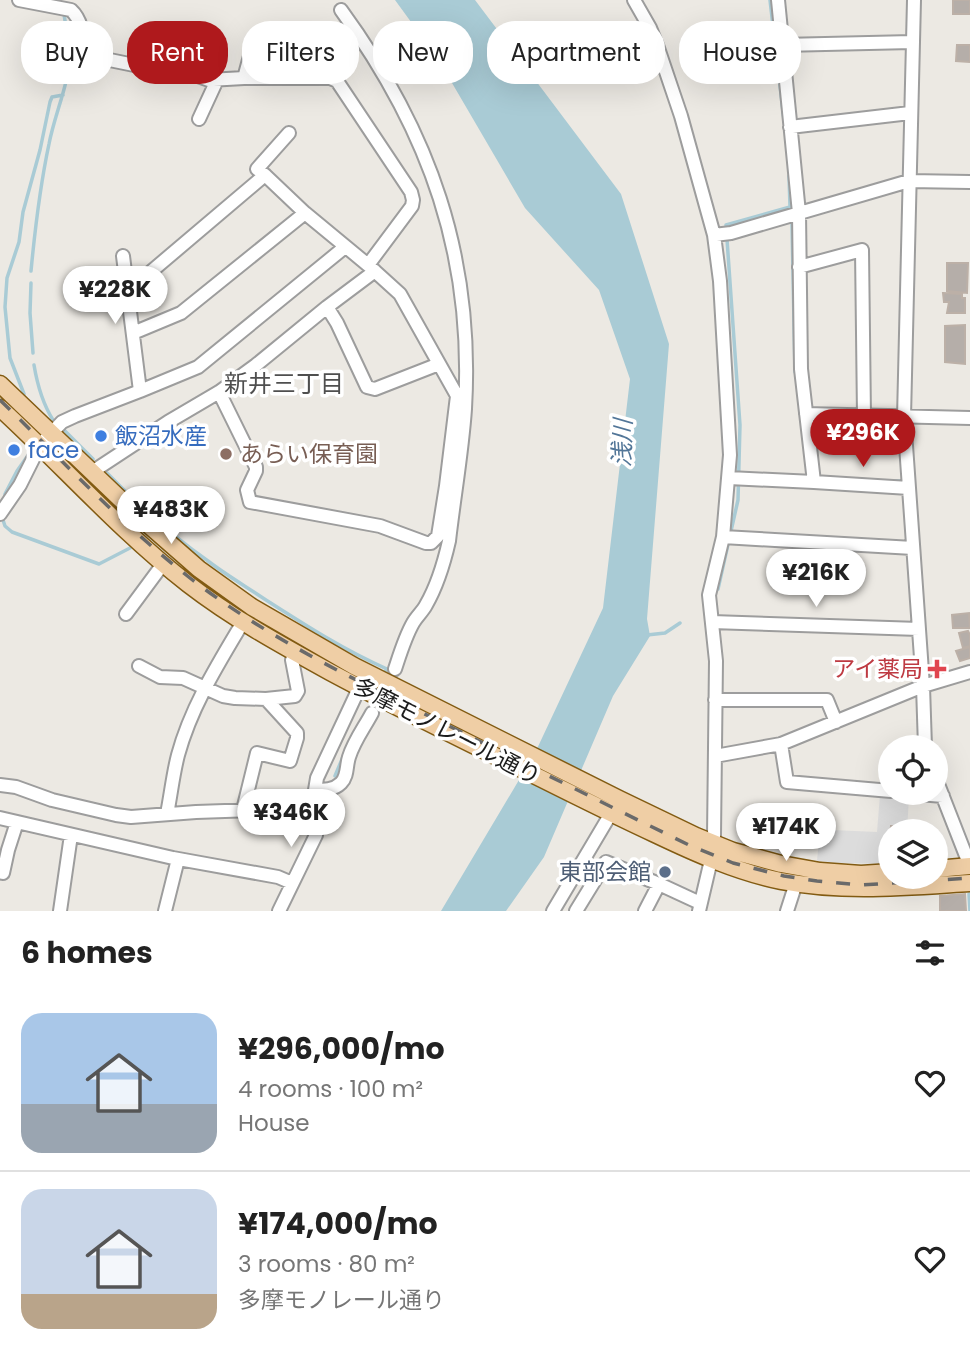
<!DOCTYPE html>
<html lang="en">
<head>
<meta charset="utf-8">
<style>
	:root { --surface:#fff; --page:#f6f6f6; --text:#222; --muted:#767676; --line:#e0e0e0; --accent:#af191c }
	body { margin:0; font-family:Poppins,"Noto Sans JP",sans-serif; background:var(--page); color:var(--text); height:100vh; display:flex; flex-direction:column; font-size:26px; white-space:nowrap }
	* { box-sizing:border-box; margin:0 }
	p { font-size:23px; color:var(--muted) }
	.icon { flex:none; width:38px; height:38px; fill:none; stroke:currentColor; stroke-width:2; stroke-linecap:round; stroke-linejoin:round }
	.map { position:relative; height:911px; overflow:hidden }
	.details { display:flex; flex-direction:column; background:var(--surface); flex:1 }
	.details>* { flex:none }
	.banner { position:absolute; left:21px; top:21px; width:929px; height:63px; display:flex; gap:14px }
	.fabs { position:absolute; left:878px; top:735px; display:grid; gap:14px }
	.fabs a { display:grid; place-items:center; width:70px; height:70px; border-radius:50%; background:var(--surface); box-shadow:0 7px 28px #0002; font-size:35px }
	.price { position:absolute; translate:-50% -60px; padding:0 16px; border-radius:24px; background:#fff; color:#222; font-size:23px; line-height:46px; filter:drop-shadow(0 2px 4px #0008) }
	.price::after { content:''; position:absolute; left:50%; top:42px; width:21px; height:16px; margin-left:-10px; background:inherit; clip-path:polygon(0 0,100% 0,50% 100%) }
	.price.on { background:var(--accent); color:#fff }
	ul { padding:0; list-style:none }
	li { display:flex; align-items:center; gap:21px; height:175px; padding:0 21px }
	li+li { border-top:2px solid var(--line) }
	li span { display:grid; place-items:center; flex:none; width:196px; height:140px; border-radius:21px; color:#555 }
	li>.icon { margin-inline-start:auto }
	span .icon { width:84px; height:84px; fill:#fffc; stroke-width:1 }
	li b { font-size:30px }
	h2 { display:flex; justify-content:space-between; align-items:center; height:84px; padding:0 21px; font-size:30px }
	.chip { padding:0 24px; border-radius:28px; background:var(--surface); box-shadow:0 7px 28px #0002; font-size:24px; line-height:63px }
	.chip.on { background:var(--accent); color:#fff }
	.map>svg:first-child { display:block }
	.parking { fill:#dcdcdc }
	.water { fill:#a9cbd5 }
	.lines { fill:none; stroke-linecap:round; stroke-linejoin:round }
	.stream { stroke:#a9cbd5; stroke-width:3.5 }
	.building { fill:#b5aea9; stroke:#bcb0a7; stroke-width:2 }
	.minor-tunnel { stroke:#c2c0bb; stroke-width:12; stroke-dasharray:12 6; stroke-linecap:butt }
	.minor-casing { stroke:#9d9d9d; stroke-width:16 }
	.major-casing { stroke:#825b12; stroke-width:19 }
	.minor { stroke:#fff; stroke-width:12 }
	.major { stroke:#efcea5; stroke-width:16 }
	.rail { stroke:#6a6a6a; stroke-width:3.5; stroke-dasharray:14 14; stroke-linecap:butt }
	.shop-dot { fill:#3f7fe0; stroke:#fff; stroke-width:2.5 }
	.education-dot { fill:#8d6e63; stroke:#fff; stroke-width:2.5 }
	.health-dot { fill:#e0444e; stroke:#fff; stroke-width:2.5 }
	.service-dot { fill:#5c6f8a; stroke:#fff; stroke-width:2.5 }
	.labels { text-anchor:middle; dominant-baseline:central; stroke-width:7; stroke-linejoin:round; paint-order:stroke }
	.shop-label { font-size:23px; fill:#366cbe; stroke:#fff; text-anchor:start }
	.education-label { font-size:23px; fill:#785e54; stroke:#fff; text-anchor:start }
	.health-label { font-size:23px; fill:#be3a42; stroke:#fff; text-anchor:end }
	.street-label { font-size:23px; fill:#1c1c1c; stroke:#fff }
	.service-label { font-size:23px; fill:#4e5e75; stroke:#fff; text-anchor:end }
	.neighbourhood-label { font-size:24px; fill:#4f4f4f; stroke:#fff }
	.water-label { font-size:24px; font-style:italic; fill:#527698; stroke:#fff }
</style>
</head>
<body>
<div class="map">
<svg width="970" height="911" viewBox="0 0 970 911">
	<rect width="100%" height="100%" fill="#ece9e3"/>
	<path class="parking" d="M 880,795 L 909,797 L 907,831 L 891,831 L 891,864 L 842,863 L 817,861 L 819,839 L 832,840 L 832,830 L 877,832 Z"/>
	<path class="water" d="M 395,0 L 475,0 L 621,194 L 669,344 L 647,619 L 650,636 L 613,696 L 544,857 L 506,911 L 441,911 L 535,753 L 603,608 L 630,379 L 599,290 L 525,208 L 438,59 Z"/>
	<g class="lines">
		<path class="stream" d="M 770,0 L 784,120
			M 792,224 L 795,372
			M 31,271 C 35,229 40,186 49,144 C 55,112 70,83 70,50 C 69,37 65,25 64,13
			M 31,283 L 30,313 L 33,353
			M 34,365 C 37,383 43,404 53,420
			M 24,394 L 10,358 L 5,307 L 7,278 L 19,242 L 23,212 L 40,150 L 50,102 L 52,97 L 63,95
			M 63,429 L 93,459
			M 107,473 C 138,505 171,535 208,561 C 226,575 247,587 266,600 C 305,625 344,650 387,669 L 385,672
			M 892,481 L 902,481
			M 5,498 L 5,494 L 17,471 L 29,454
			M 3,520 L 5,526 L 12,532 L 99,564 L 130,548
			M 718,589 L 738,500 L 740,425 L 726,225 L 790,207 L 789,176
			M 647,635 L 665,633 L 680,623
			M 335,776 L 345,752
			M 969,894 L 970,911"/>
	</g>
	<path class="building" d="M 953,0 L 970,0 L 970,14 L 953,14 Z
		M 957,45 L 970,45 L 970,62 L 956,61 Z
		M 947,263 L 968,263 L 967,293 L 947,291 Z
		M 943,293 L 962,294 L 962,298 L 965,298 L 965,313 L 947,313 L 949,302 L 944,302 Z
		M 965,325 L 965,364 L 945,362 L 945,326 Z
		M 969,613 L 970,628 L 953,628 L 952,615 Z
		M 968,631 L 970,635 L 970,646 L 963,648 L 959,633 Z
		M 970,647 L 970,658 L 960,661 L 956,651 Z
		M 891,826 L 906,827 L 906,831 L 891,831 L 891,859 L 887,859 Z
		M 965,894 L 966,911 L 940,911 L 940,896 Z"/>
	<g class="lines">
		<path class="minor-tunnel" d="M 372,713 L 395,669"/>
		<defs>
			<path id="minor" d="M 19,0 L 71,10 C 83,21 83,38 85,54 L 90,56 L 139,66 L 167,65 L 209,80 L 244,78 L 330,78 L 337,81 L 411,192 L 413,200 L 412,206 L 368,265
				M 634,0 L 650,28 L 658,48 L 681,116 L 714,235 L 720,281 L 730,455 L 723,537 L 709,595 L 716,661 L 714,836 L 711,860 L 699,911
				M 914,0 L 904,417 L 923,686 L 925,747
				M 341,10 C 430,132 474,257 465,409 C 462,453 454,497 449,541 C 444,563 437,586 426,605 C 423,611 417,616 413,623 C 405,637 400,654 395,669
				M 292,38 L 301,78
				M 782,45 L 912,42
				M 244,78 L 253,45
				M 199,119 L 217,80
				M 790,127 L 910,113
				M 265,175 L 305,213 L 368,265 L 400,294 L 460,401
				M 714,235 L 731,233 L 909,181 L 970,182
				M 123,256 L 140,391
				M 799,267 L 862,250 L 864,416
				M 127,292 L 265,175 L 257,169 L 289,133
				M 327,307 L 337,323 L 367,387 L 375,389 L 439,364
				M 133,333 L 181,313 L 305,213
				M 219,392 L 256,467 L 256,471 L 247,490 L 250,502 L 380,526 L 426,543 L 431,543 L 438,536 L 446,486 L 457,396
				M 806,414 L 970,418
				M 92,472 L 168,422 L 219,392 L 256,365 L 327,307 L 375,271
				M 729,478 L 814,482 L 801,369 L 799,213 L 778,0
				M 814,482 L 909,488
				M 0,514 L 20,485 L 40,445 L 62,422 L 75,416 L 140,391 L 198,367 L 345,247
				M 723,537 L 913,548
				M 126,614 L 163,564
				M 712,622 L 919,629
				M 139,666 L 160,677 L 183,678 L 223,696 L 235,698 L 266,699 L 295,696 L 298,691 L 292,660 L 296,653
				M 715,700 L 827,700 L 836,722
				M 781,744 L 787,782 L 891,791
				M 715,756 L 781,744 L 923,686 L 970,672
				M 936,779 L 970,866
				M 0,785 L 16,787 L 52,800 L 116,815 L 131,817 L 196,812 L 254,810 L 284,812 L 318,817
				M 315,790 C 324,790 334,790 341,783 C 348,776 346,766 349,757 C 354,741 364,728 372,713
				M 907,793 L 943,796
				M 243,810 L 257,753 L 290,761 L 297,738 L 297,733 L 266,699
				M 167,814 C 171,794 173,774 178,755 C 191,707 218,664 243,622
				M 0,818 L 173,858 L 278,877 L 292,883
				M 3,873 L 8,850 L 17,822
				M 659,884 L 700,903
				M 60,911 L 71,835
				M 165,911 L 178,859
				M 279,911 L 316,835 L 318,817 L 315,802 L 315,790 L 317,778 L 362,682
				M 553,911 L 616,805
				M 576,911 L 606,862 L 659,884 L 645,911
				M 787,911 L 796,883"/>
			<path id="major" d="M 0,384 L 135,513 L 199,569 L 252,607 L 354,666 L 619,799 L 696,836 L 733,851 L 781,864 L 820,871 L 861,874 L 891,872
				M 0,408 C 63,466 120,531 188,584 C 232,618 281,645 330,672 C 399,709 469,743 540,778 C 578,797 616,816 655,834 C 695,853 737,872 781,881 C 844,893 906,887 970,883
				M 936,869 L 970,866"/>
		</defs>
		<use href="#minor" class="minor-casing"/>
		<use href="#major" class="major-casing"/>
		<use href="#minor" class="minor"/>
		<use href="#major" class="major"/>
		<path class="rail" d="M 0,400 C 62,460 122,525 190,578 C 266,637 353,679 439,721 C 523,763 607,805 691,846 L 733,863 L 784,876 L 817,881 L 861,885 L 970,878"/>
	</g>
	<g class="shop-dot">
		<circle cx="101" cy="436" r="7"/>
		<circle cx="14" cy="450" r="7"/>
	</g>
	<circle class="education-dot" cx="226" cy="454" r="7"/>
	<path class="health-dot" d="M933.5 658.5h7v7h7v7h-7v7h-7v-7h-7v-7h7z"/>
	<circle class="service-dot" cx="665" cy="872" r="7"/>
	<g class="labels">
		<g class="shop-label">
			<text x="115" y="436">飯沼水産</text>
			<text x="28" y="450">face</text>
		</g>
		<g class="education-label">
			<text x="240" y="454">あらい保育園</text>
		</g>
		<g class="health-label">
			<text x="923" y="669">アイ薬局</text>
		</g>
		<g class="street-label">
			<text transform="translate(447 731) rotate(27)">多摩モノレール通り</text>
		</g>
		<g class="service-label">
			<text x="651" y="872">東部会館</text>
		</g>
		<g class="neighbourhood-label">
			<text x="284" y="383">新井三丁目</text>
		</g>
		<g class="water-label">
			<text transform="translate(622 443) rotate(-88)">浅川</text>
		</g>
	</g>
</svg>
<div class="fabs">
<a><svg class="icon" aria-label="locate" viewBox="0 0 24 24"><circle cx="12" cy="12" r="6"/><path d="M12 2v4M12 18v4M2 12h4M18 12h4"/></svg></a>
<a><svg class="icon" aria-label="layers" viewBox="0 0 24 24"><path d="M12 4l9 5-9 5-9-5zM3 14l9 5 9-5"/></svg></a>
</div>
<b class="price" style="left:115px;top:326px">¥228K</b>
<b class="price on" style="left:863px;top:469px">¥296K</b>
<b class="price" style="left:171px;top:546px">¥483K</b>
<b class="price" style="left:816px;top:609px">¥216K</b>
<b class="price" style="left:291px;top:849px">¥346K</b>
<b class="price" style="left:786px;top:863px">¥174K</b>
<div class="banner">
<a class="chip">Buy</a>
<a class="chip on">Rent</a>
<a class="chip">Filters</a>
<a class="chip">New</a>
<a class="chip">Apartment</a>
<a class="chip">House</a>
</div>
</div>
<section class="details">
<h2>6 homes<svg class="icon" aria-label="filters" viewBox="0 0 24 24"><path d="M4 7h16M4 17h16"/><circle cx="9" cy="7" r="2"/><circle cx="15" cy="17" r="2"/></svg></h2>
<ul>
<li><span style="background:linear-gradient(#a9c7e8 65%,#9aa5b1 0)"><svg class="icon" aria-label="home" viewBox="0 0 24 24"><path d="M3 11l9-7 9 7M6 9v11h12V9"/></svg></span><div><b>¥296,000/mo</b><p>4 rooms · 100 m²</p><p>House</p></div><svg class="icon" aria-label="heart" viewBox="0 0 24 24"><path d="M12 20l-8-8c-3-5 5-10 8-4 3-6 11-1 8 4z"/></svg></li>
<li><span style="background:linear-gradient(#c9d6e8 75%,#b9a48a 0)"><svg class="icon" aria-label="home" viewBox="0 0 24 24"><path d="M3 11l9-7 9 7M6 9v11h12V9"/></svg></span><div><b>¥174,000/mo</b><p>3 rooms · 80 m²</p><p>多摩モノレール通り</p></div><svg class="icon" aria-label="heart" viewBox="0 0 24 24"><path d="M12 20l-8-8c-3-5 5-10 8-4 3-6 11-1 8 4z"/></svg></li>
</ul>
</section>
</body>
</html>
